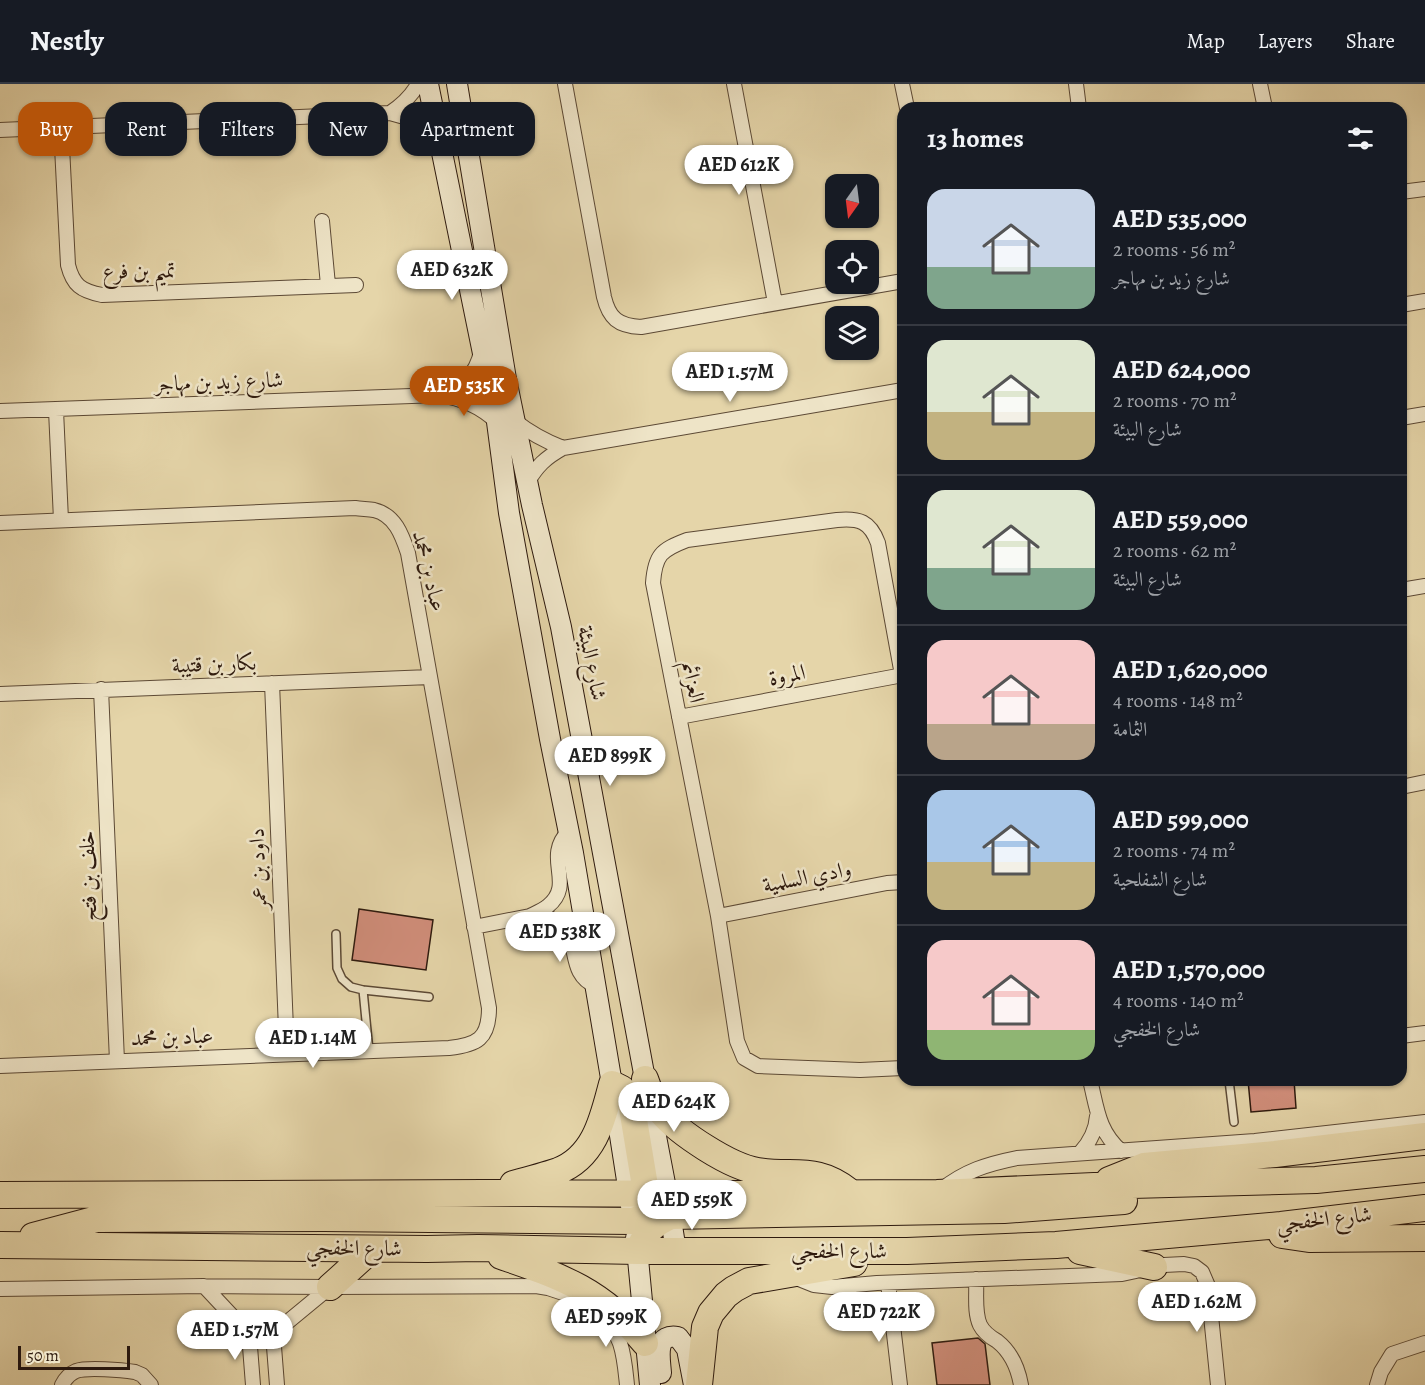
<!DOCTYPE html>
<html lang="en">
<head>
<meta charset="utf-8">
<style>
	:root { --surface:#171b24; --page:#242831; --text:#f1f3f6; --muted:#9ea1a6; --line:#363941; --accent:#b45309 }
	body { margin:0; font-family:Alegreya,Amiri,serif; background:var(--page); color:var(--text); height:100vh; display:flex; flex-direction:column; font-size:22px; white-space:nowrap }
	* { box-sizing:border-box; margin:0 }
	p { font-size:20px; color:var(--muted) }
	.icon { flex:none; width:33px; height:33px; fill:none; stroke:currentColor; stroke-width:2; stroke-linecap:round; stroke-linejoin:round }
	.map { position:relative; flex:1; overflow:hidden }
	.panel { position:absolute; left:897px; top:18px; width:510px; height:984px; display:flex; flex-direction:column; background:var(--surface); border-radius:18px; box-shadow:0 2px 4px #0004 }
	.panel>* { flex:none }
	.guide { position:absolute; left:18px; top:18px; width:570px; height:54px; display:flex; gap:12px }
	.needle { width:39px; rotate:194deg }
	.tools { position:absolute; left:825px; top:90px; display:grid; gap:12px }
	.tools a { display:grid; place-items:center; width:54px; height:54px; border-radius:12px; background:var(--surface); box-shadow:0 2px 4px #0004; font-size:30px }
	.scale { position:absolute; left:18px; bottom:15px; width:112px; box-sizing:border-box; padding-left:6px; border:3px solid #2e1a0e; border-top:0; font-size:16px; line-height:21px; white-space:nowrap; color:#2e1a0e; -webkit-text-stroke:4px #eee4c7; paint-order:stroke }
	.price { position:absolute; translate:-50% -51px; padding:0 14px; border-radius:21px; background:#fff; color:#222; font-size:20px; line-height:39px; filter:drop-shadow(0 2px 3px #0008) }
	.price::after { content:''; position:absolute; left:50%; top:36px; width:18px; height:14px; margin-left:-9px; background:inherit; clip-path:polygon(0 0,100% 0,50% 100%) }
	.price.selected { background:var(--accent); color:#fff }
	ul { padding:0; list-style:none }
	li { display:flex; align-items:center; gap:18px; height:150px; padding:0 30px }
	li+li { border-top:2px solid var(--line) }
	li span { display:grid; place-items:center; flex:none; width:168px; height:120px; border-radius:18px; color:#555 }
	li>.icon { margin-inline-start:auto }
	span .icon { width:72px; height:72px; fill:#fffc; stroke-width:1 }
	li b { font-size:26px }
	h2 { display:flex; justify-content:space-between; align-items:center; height:72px; padding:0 30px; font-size:26px }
	.tag { padding:0 21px; border-radius:18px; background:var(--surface); box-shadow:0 2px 4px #0004; font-size:21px; line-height:54px }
	.tag.selected { background:var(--accent); color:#fff }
	header { display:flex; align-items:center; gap:36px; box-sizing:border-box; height:84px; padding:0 30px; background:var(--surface); border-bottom:2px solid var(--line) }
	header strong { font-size:28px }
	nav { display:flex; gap:33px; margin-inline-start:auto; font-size:21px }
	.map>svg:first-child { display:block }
	.building { fill:#d18e7b; stroke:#2e1a0e; stroke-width:1.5 }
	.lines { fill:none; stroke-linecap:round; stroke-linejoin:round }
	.lane-casing { stroke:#5c4935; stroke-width:10 }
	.street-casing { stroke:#5c4935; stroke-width:16 }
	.secondary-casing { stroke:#2e1a0e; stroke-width:22 }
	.highway-casing { stroke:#2e1a0e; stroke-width:28 }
	.lane { stroke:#eee4c7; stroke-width:7 }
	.street { stroke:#eee4c7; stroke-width:14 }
	.secondary { stroke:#eee4c7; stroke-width:20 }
	.highway { stroke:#e5d5a9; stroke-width:26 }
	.labels { text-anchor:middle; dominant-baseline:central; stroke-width:5; stroke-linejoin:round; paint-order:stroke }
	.street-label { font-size:22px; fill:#2e1a0e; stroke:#eee4c7 }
</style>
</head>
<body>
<header>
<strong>Nestly</strong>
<nav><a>Map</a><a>Layers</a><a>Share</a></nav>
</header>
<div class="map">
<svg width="1425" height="1301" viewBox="0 0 1425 1301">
	<rect width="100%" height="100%" fill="#e5d5a9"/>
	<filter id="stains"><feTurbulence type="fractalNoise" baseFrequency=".00333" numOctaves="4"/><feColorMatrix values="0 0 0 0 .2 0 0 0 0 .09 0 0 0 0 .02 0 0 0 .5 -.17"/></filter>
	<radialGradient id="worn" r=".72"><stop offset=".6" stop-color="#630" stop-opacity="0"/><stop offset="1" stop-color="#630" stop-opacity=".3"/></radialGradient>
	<path class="building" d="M 359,825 L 433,836 L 426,886 L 352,876 Z
		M 1248,996 L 1294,996 L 1296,1024 L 1251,1028 Z
		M 978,1254 L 985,1260 L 990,1301 L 937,1301 L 932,1259 Z"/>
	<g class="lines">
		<defs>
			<path id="lane" d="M 336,850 L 337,884 L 342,895 L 351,903 L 363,906 L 429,913
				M 363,906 L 369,967
				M 1229,996 L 1234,1038"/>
			<path id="street" d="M 565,0 L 604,213 C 609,234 618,242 641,243 L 903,197
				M 734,0 L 775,219
				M 902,0 L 907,24
				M 1076,0 L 1079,24
				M 1260,0 L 1265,24
				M 390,29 C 402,21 411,13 418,0
				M 61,43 L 68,181 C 73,201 81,207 102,211 L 356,201
				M 0,46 L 390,29 L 415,36 L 437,47
				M 1401,108 L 1425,105
				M 322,137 L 328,201
				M 1401,221 L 1425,217
				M 441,310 C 463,304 476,290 481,268
				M 56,326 L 61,436
				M 0,327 L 439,311 C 462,314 480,322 497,338
				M 1401,334 L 1425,330
				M 515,337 C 530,349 545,357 563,364
				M 527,399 C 537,382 545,374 563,364 L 903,306
				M 0,439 L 355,424 C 361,425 368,425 374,426 C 395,431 402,451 408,469 L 489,924 C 489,955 477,961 449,964 L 0,982
				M 1401,506 L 1425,502
				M 902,591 L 878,459 C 870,437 859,434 837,436 L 687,456 C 661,466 655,471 653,499 L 718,832 L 737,957 L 744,974 L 758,982 L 860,986 L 903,984
				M 272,599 L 287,970
				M 101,605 L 117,977
				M 0,610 L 430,593
				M 679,633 L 903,591
				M 1401,703 L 1425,698
				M 530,832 C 536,829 543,826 548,822 C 576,799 542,774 569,747
				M 718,832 L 887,799 L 903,798
				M 474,843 L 530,832 C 594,832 557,887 596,902
				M 1401,952 L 1425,949
				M 1090,996 C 1097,1024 1098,1047 1121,1067
				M 1080,1069 C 1090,1058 1096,1047 1097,1032
				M 941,1106 C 965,1087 987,1080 1017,1074 L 1255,1057 L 1425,1038
				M 794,1193 L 814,1201 L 832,1203 L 877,1199 L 1122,1190 L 1164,1181 L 1184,1180 L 1194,1182 L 1202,1188 L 1208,1202 L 1218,1301
				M 976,1195 C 977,1210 974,1228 980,1241 C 984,1249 990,1253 997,1257 C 1011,1268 1018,1284 1021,1301
				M 888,1199 L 900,1301
				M 204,1202 L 249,1250 C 257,1255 264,1255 273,1250 L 330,1203
				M 0,1205 L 204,1202 L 330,1203 L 536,1202 L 548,1204 L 569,1211
				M 598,1230 C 623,1248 624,1272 627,1301
				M 249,1250 L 253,1301
				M 273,1250 L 277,1301
				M 62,1301 C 65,1295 69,1290 76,1287 C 87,1283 122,1286 135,1288 L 142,1291 L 151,1301
				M 1377,1301 L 1381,1288 L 1392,1270 L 1425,1259"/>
			<path id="secondary" d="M 428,0 L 497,338 L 509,429 L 550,655 L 573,769 L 612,1000 L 631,1122
				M 457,0 L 506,295 L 532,421 L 561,543 L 645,995 L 667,1110 L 676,1167
				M 636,1154 L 650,1301
				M 661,1289 C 660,1274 654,1249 678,1253 L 687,1265 L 694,1301"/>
			<path id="highway" d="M 645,995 C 649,1007 654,1018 661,1028 C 679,1049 730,1083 758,1087 C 795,1093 816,1081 850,1108
				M 1109,1096 L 1144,1082 L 1275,1070 L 1425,1052
				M 513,1100 C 528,1096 543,1092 558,1087 C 595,1073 603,1034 612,1000 L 622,1005 L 631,1018 L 649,1126
				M 0,1111 L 484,1109 L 708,1110 L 937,1109 L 1094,1102 L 1316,1096 L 1425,1085
				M 1282,1151 L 1309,1155 L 1425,1154
				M 33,1152 L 97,1135 L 324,1134 L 633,1137 C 646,1133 654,1128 663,1118
				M 0,1161 L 427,1165 L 478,1164 L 638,1167 L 907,1167 L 1056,1161 L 1281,1141 L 1425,1124
				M 638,1167 C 646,1148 652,1140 671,1132 L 1004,1126 L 1124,1117
				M 1080,1167 L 1154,1183
				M 501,1172 C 563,1193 602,1207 645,1259
				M 330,1203 L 372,1165
				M 699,1301 L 705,1243 L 711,1229 L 726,1211 L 734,1205 L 749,1197 L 854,1179"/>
		</defs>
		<use href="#lane" class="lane-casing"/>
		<use href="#street" class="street-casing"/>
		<use href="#secondary" class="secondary-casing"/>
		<use href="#highway" class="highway-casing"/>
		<use href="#lane" class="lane"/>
		<use href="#street" class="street"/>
		<use href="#secondary" class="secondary"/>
		<use href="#highway" class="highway"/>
	</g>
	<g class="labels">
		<g class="street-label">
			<text transform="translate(139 187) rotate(-1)">تميم بن فرع</text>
			<text transform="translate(219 298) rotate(-2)">شارع زيد بن مهاجر</text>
			<text transform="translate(429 487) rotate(76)">عباد بن محمد</text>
			<text transform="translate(592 579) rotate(79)">شارع البيئة</text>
			<text transform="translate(214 580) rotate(-2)">بكار بن قتيبة</text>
			<text transform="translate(787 591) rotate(-11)">المروة</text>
			<text transform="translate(693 598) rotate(79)">العزائم</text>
			<text transform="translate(258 785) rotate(-92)">داود بن عمر</text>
			<text transform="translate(88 792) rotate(-92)">خلف بن فتح</text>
			<text transform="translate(807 793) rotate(-11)">وادي السلمية</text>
			<text transform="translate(172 953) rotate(-2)">عباد بن محمد</text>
			<text transform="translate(1324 1135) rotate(-6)">شارع الخفجي</text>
			<text transform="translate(354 1164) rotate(1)">شارع الخفجي</text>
			<text x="839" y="1167">شارع الخفجي</text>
		</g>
	</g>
	<rect width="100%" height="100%" filter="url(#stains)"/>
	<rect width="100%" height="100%" fill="url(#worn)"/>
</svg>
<div class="tools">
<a><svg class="needle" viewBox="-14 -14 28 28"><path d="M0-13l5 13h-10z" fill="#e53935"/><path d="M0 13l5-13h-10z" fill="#9ea1a6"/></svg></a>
<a><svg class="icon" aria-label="locate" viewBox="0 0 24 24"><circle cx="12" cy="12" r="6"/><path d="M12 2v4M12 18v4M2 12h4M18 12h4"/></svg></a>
<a><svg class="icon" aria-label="layers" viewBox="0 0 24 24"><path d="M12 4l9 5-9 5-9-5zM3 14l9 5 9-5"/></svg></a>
</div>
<div class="scale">50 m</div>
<b class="price" style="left:739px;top:112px">AED 612K</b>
<b class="price" style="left:452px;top:217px">AED 632K</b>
<b class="price" style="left:730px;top:319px">AED 1.57M</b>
<b class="price selected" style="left:464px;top:333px">AED 535K</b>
<b class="price" style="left:610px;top:703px">AED 899K</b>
<b class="price" style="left:560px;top:879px">AED 538K</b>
<b class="price" style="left:313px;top:985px">AED 1.14M</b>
<b class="price" style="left:674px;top:1049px">AED 624K</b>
<b class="price" style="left:692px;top:1147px">AED 559K</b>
<b class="price" style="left:1197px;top:1249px">AED 1.62M</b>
<b class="price" style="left:879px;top:1259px">AED 722K</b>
<b class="price" style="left:606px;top:1264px">AED 599K</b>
<b class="price" style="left:235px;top:1277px">AED 1.57M</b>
<div class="guide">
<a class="tag selected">Buy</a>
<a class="tag">Rent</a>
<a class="tag">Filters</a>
<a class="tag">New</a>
<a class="tag">Apartment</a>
</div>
<section class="panel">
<h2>13 homes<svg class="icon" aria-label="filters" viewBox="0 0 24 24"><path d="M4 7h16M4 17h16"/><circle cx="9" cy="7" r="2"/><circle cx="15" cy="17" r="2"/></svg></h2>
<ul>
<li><span style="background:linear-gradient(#c9d6e8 65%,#7fa58c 0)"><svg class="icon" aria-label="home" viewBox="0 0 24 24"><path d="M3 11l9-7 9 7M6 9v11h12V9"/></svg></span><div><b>AED 535,000</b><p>2 rooms · 56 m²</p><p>شارع زيد بن مهاجر</p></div></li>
<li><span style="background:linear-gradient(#dfe7d0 60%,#c2b280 0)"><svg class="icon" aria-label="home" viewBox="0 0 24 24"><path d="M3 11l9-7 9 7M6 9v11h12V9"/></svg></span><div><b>AED 624,000</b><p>2 rooms · 70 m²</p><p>شارع البيئة</p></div></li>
<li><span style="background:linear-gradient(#dfe7d0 65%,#7fa58c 0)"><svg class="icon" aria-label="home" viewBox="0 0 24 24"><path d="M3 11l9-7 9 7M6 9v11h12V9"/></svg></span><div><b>AED 559,000</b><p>2 rooms · 62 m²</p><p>شارع البيئة</p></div></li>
<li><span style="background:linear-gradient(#f6c9c9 70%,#b9a48a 0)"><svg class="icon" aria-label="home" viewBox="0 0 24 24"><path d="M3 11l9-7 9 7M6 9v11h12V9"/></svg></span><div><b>AED 1,620,000</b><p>4 rooms · 148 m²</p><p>الثمامة</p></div></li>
<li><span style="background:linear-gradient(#a9c7e8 60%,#c2b280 0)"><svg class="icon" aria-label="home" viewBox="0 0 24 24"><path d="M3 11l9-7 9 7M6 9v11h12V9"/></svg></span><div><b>AED 599,000</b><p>2 rooms · 74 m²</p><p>شارع الشفلحية</p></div></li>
<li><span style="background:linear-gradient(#f6c9c9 75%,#8fb573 0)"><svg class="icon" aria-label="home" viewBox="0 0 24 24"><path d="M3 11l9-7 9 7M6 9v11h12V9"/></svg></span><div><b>AED 1,570,000</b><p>4 rooms · 140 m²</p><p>شارع الخفجي</p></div></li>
</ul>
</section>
</div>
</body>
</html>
